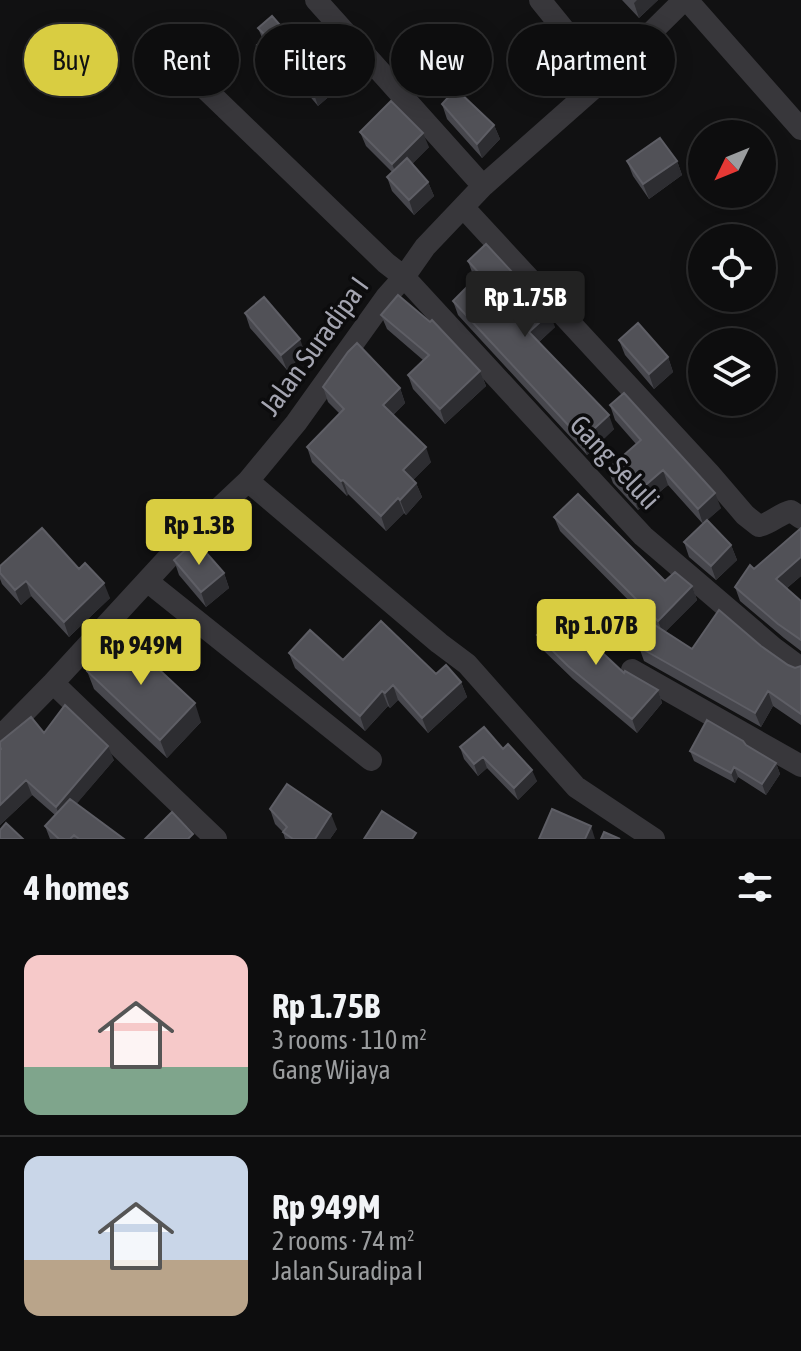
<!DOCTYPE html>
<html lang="en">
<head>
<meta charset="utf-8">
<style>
	:root { --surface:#0d0d0e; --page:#161617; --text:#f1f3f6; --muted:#9a9c9e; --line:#2d2d2e; --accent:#d9cd41 }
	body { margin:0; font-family:"Asap Condensed",sans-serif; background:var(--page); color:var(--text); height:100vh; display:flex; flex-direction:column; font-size:30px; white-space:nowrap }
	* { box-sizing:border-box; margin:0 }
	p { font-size:26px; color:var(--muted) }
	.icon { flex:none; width:44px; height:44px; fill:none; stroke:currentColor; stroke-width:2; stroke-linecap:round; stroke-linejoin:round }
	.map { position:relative; height:839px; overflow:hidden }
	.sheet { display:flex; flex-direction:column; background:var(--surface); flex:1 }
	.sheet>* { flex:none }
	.banner { position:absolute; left:24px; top:24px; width:754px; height:72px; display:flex; gap:16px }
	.needle { width:52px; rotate:227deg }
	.controls { position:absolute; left:688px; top:120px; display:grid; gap:16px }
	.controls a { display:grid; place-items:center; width:88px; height:88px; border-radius:50%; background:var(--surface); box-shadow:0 4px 20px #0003,0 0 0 2px var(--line); font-size:40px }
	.price { position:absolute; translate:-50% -68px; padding:0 18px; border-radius:8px; background:var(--accent); color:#111; font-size:26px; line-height:52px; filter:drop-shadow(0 2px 4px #0008) }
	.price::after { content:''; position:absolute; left:50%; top:48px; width:24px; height:18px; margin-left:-12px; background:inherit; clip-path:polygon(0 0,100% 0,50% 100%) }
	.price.on { background:#222; color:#fff }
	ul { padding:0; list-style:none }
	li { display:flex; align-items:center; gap:24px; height:200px; padding:0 24px }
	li+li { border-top:2px solid var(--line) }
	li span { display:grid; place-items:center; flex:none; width:224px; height:160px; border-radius:16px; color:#555 }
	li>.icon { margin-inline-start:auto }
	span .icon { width:96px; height:96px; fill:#fffc; stroke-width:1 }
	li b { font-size:34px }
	h2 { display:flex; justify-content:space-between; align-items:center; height:96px; padding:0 24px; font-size:34px }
	.pill { padding:0 28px; border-radius:36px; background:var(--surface); box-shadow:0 4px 20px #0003,0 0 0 2px var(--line); font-size:28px; line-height:72px }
	.pill.on { background:var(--accent); color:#111 }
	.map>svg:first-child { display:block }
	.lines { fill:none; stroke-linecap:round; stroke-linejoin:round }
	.minor { stroke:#38373b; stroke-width:22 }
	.wall { fill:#47474d }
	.shaded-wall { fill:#2d2d31 }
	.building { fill:#515157; stroke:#5e5e65; stroke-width:2 }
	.labels { text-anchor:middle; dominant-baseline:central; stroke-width:7; stroke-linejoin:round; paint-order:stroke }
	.street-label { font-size:28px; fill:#a4a5b1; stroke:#0c0c0d }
</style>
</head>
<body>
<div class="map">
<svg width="801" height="839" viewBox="0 0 801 839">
	<rect width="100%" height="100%" fill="#111112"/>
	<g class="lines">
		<path class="minor" d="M 316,0 L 483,186
			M 540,0 L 604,79
			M 687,0 L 801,129
			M 191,75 L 386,263 L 404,277 L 643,536 L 775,649 L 801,668
			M 463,207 L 709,473 L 745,515 L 759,526 C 772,523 779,514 791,511 L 801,518
			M 248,481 L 439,643 L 467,664 L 576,787 L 654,839
			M 147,581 L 371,760
			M 632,670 L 801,766
			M 53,683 L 216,839
			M 0,737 L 53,683 L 180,545 L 248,481 L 296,423 L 387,296 L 404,277 L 425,247 L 483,186 L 604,79 L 684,0"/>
	</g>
	<path class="wall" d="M 622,0 L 658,0 L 639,18 Z
		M 258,28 L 309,58 L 354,75 L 318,106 L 296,80 L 287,88 L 263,60 L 257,45 L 263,40 Z
		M 398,54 L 447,65 L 420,88 L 403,68 Z
		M 442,104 L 494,125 L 500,139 L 482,158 L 447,119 Z
		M 360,132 L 429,147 L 412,164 L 428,182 L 434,196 L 414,215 L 392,191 L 387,177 L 392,172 L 366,146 Z
		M 627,161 L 677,161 L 682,175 L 649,199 L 633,176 Z
		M 468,261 L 555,327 L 539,342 L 614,429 L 587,455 L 458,315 L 453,301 L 476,278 L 473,275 Z
		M 245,313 L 305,353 L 287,370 L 250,328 Z
		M 381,315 L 480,371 L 486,386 L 445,424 L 413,389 L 408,375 L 423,360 L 387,329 Z
		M 619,340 L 668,357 L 673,372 L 654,389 L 625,355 Z
		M 323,387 L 400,388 L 405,403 L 393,415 L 431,462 L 413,480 L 416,483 L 422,497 L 406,515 L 404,513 L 386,531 L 348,494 L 347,496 L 312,462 L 307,447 L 340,414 L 328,402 Z
		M 610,405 L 721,508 L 707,520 L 731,545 L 737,560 L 716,580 L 689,557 L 684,542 L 703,524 L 668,485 L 638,510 L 613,483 L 608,469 L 636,444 L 615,420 Z
		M 554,517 L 665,581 L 692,586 L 697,600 L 665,632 L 692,649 L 761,646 L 788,665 L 795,668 L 801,666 L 801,725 L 773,706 L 761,727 L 644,661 L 639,647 L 653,625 L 560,531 Z
		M 174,560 L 224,573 L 229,588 L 206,607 L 179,575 Z
		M 0,566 L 79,569 L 110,598 L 69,637 L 31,596 L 21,605 L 2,584 L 0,579 Z
		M 754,569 L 801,576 L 787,588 L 801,601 L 801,651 L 784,638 L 740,601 L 735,587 Z
		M 537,635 L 658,690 L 662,703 L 637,733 L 573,679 L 542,649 Z
		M 289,653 L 436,674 L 461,682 L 467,697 L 428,733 L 398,700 L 390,708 L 388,706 L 365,731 L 295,668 Z
		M 87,671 L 201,722 L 167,758 L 94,689 Z
		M 44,733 L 114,760 L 76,804 L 124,839 L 50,839 L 45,826 L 55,815 L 32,795 L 0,825 L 0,742 Z
		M 746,745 L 776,763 L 780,774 L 766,795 L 738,777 L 735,783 L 694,761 L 690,751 Z
		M 460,747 L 503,749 L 537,781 L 518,800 L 487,768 L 478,776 L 464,759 Z
		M 270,809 L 337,829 L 330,839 L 285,839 L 283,832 L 275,824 Z"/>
	<path class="shaded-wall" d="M 637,0 L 658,0 L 639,18 L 634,3 Z
		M 441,50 L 447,65 L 420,88 L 415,73 Z
		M 348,61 L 354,75 L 318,106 L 313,91 Z
		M 290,65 L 296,80 L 287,88 L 282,73 Z
		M 494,125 L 500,139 L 482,158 L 477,144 Z
		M 423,133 L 429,147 L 398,178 L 392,164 Z
		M 677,161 L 682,175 L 649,199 L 643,184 Z
		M 428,182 L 434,196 L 414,215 L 409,200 Z
		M 550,313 L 555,327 L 535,346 L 529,332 Z
		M 300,339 L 305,353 L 287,370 L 281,355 Z
		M 668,357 L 673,372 L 654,389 L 649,374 Z
		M 480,371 L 486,386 L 445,424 L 440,409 Z
		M 400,388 L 405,403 L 388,419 L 383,405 Z
		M 609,415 L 614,429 L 587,455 L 582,440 Z
		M 426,447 L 431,462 L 408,485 L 403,470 Z
		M 663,470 L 668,485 L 638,510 L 633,496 Z
		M 343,480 L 348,494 L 347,496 L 341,481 Z
		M 416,483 L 422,497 L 406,515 L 400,500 Z
		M 715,493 L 721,508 L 703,524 L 698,509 Z
		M 398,498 L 404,513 L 386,531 L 381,516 Z
		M 731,545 L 737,560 L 716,580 L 711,566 Z
		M 801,557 L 801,576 L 781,593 L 776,579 Z
		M 224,573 L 229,588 L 206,607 L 201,592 Z
		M 26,581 L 31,596 L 21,605 L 15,590 Z
		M 104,583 L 110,598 L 69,637 L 64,622 Z
		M 692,586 L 697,600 L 663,634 L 658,621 Z
		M 461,682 L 467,697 L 428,733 L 422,718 Z
		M 393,685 L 398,700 L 390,708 L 385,693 Z
		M 658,690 L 662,703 L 637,733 L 632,719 Z
		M 382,691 L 388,706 L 365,731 L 360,716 Z
		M 768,691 L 773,706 L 761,727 L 755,713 Z
		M 195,703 L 201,722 L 167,758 L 160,740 Z
		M 108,746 L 114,760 L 62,821 L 56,807 Z
		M 483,757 L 487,768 L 478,776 L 474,764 Z
		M 776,763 L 780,774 L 766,795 L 762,784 Z
		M 734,767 L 738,777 L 735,783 L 731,773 Z
		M 532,770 L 537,781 L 518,800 L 514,788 Z
		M 26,780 L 32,795 L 0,825 L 0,805 Z
		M 331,814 L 337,829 L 330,839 L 315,839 Z
		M 591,826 L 595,839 L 585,839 Z"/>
	<path class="building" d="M 272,16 L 309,58 L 331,40 L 348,61 L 313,91 L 290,65 L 282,73 L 257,45 L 267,37 L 258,28 Z
		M 424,31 L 441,50 L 415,73 L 398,54 Z
		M 456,89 L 494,125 L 477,144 L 442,104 Z
		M 391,101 L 423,133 L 392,164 L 360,132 Z
		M 660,138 L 677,161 L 643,184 L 627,161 Z
		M 407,158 L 428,182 L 409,200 L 387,177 Z
		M 486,244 L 550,313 L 529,332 L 609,415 L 582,440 L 453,301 L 480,274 L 468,261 Z
		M 398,295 L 430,322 L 432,320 L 480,371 L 440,409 L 408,375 L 429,355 L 381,315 Z
		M 264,297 L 300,339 L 281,355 L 245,313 Z
		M 638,323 L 668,357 L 649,374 L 619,340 Z
		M 357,343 L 400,388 L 383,405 L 426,447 L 403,470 L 416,483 L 400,500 L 398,498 L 381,516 L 343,480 L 341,481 L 307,447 L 344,409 L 323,387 L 348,352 Z
		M 624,393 L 715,493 L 698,509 L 663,470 L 633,496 L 608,469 L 641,440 L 610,405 Z
		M 578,494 L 665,581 L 675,572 L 692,586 L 658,621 L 554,517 Z
		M 707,520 L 731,545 L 711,566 L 684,542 Z
		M 42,528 L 79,569 L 85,563 L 104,583 L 64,622 L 26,581 L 15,590 L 0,573 L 0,566 Z
		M 801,528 L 801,557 L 776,579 L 801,601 L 801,640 L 778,624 L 735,587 L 750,565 L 754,569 Z
		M 196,541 L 224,573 L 201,592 L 174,560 Z
		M 719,610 L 761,646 L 788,665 L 795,668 L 801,666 L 801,714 L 768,691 L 755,713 L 639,647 L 653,624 L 692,649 Z
		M 559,612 L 624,673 L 625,671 L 658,690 L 632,719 L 568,666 L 537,635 Z
		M 381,621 L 436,674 L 446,665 L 461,682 L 422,718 L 393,685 L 385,693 L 382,691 L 360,716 L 289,653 L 310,630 L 343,660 Z
		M 121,634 L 195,703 L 160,740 L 87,671 Z
		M 65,705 L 108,746 L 56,807 L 26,780 L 0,805 L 0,750 L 1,749 L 0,747 L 0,742 L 31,717 L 44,733 Z
		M 707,720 L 743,741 L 746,745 L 776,763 L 762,784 L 734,767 L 731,773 L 690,751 Z
		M 484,727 L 503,749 L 508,744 L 532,770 L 514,788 L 483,757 L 474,764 L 460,747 Z
		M 287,784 L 331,814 L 315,839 L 293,839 L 283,832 L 287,827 L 270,809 Z
		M 70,799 L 124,839 L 79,839 L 74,835 L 70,839 L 59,839 L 45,826 Z
		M 552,809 L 591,826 L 585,839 L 539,839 Z
		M 382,811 L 416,833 L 412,839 L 364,839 Z
		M 172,812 L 193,834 L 188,839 L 145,839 Z
		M 6,823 L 23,839 L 0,839 L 0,830 Z
		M 604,832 L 620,839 L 601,839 Z"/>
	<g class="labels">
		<g class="street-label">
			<text transform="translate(314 346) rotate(-54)">Jalan Suradipa I</text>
			<text transform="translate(615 462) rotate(47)">Gang Seluli</text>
		</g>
	</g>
</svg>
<div class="controls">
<a><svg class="needle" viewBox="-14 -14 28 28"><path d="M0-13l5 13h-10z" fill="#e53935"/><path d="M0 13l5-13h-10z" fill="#9a9c9e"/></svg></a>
<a><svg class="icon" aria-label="locate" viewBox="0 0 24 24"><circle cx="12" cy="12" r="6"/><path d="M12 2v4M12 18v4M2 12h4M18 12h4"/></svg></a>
<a><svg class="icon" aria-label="layers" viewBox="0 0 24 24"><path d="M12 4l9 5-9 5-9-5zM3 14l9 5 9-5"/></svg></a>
</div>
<b class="price on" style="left:525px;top:339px">Rp 1.75B</b>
<b class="price" style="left:199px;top:567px">Rp 1.3B</b>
<b class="price" style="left:596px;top:667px">Rp 1.07B</b>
<b class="price" style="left:141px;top:687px">Rp 949M</b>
<div class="banner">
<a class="pill on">Buy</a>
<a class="pill">Rent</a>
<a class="pill">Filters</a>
<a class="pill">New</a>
<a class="pill">Apartment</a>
</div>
</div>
<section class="sheet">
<h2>4 homes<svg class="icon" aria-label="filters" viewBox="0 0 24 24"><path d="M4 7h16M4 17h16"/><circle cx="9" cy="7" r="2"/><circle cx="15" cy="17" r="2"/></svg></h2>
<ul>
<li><span style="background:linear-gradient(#f6c9c9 70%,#7fa58c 0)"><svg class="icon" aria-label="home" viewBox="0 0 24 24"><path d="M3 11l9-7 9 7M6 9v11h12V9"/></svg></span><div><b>Rp 1.75B</b><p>3 rooms · 110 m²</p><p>Gang Wijaya</p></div></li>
<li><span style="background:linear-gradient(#c9d6e8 65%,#b9a48a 0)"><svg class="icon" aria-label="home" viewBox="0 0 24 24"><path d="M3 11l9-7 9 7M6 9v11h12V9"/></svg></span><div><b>Rp 949M</b><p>2 rooms · 74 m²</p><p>Jalan Suradipa I</p></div></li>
</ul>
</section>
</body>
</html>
